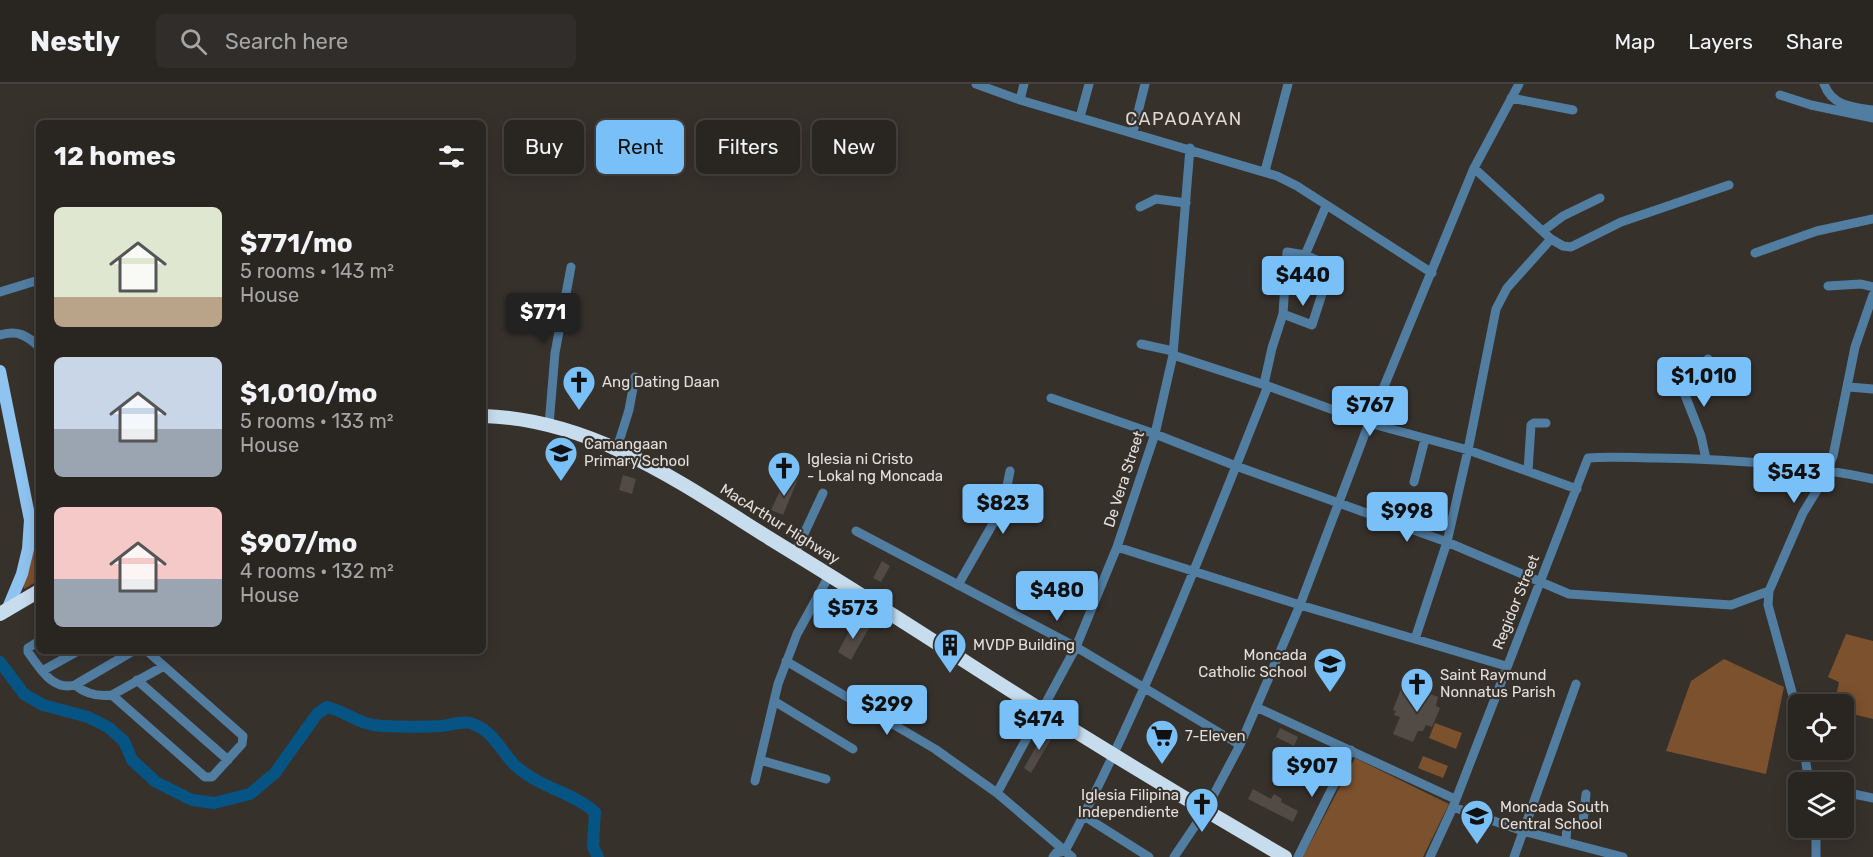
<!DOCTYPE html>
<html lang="en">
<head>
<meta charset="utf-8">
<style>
	:root { --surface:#292521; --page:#312d2a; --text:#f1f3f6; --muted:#a5a5a5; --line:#45423f; --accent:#79bff8 }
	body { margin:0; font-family:Rubik,sans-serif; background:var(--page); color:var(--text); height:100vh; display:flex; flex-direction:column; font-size:22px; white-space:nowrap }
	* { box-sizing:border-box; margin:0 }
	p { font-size:20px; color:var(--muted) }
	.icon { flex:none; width:33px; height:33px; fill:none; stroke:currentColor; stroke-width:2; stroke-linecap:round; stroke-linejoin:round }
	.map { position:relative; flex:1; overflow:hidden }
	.side { position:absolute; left:36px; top:36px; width:450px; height:534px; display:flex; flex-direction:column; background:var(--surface); border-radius:9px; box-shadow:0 3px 15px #0003,0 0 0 2px var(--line) }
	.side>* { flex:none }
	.top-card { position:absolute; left:504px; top:36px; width:570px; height:54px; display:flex; gap:12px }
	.tools { position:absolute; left:1788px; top:610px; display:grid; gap:12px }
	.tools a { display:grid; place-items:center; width:66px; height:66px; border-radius:9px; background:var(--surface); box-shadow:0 3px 15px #0003,0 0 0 2px var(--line); font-size:30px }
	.price { position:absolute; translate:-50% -51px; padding:0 14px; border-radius:6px; background:var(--accent); color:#111; font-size:20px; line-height:39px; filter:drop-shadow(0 2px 3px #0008) }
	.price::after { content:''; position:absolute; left:50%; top:36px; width:18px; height:14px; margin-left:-9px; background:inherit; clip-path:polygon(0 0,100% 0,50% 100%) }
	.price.on { background:#222; color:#fff }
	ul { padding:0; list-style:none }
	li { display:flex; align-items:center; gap:18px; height:150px; padding:0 18px }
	li span { display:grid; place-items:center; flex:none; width:168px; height:120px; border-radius:9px; color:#555 }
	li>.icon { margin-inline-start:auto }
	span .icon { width:72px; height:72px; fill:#fffc; stroke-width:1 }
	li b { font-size:26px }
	h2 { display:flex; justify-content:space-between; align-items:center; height:72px; padding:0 18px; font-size:26px }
	.chip { padding:0 21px; border-radius:9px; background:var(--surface); box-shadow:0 3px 15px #0003,0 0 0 2px var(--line); font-size:21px; line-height:54px }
	.chip.on { background:var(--accent); color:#111 }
	header { display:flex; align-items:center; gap:36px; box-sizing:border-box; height:84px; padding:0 30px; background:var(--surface); border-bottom:2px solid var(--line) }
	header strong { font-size:28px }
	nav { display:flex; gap:33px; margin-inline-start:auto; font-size:21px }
	.search { width:420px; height:54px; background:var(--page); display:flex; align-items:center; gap:15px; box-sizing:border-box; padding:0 21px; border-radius:9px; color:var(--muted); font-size:22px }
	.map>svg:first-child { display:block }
	.green { fill:#7c512d }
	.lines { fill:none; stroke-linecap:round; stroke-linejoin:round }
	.river { stroke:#065484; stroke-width:12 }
	.building { fill:#514a45 }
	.minor { stroke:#517da1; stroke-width:9 }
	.major { stroke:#8fc4f0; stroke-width:12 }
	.highway { stroke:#c7dced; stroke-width:14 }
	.labels { text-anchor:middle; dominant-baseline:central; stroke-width:4.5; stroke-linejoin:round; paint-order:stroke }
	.poi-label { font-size:15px; fill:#e3dfdc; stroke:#37312c; text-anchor:start }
	.street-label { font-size:15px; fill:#e3dfdc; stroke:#37312c }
	.quarter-label { font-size:18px; letter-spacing:1.5px; fill:#dfd7d1; stroke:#37312c }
</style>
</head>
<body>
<header>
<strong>Nestly</strong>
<div class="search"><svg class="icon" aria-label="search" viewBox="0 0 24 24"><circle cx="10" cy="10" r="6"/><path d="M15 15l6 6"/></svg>Search here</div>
<nav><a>Map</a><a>Layers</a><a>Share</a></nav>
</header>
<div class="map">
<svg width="1873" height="773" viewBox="0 0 1873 773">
	<rect width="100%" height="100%" fill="#37312c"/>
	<path class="green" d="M 36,452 L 39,453 L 39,496 L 24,505 L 23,501 L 29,485 Z
		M 1846,550 L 1873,557 L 1873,635 L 1844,628 L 1844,621 L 1834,621 L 1839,598 L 1828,593 Z
		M 1724,575 L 1784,603 L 1766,690 L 1666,667 L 1691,597 Z
		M 1435,639 L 1462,649 L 1456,665 L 1429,654 Z
		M 1423,672 L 1448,682 L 1443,694 L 1418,684 Z
		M 1355,674 L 1449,720 L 1423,773 L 1303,773 Z"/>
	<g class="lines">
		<path class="river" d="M 0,578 L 24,610 L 43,621 L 88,633 L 108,643 L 124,657 L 132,676 L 156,698 L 192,716 L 214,719 L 250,710 L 275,689 L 317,630 L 327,623 C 348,628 359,641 382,642 C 402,643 423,643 442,642 C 451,641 461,637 470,639 C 494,646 499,666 516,682 C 538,703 572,708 595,728 L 593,763 L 598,773"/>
	</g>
	<path class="building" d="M 795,388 L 800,390 L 783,431 L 771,426 L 786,394 L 791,396 Z
		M 623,391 L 636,395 L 632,410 L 619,406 Z
		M 882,477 L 890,482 L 881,498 L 873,494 Z
		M 855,536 L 869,544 L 851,576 L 838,568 Z
		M 1407,601 L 1438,613 L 1436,622 L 1440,624 L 1432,643 L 1426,641 L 1423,647 L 1418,647 L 1413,658 L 1393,650 L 1400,633 L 1394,631 L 1396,627 L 1393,626 L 1401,605 L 1405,606 Z
		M 1280,644 L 1298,653 L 1294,662 L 1276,653 Z
		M 1046,645 L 1054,650 L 1031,689 L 1024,684 Z
		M 1253,705 L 1271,715 L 1274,710 L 1282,715 L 1281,718 L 1298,727 L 1293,738 L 1248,715 Z"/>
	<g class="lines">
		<path class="minor" d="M 976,0 L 1020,16 L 1277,92 L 1297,102 L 1432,189
			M 1824,0 C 1832,22 1852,23 1873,26
			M 1780,11 L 1811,21 L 1873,34
			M 1511,14 L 1573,26
			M 1020,16 L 1024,0
			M 1080,33 L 1089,0
			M 1133,48 L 1145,0
			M 1265,87 L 1288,0
			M 1140,123 L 1156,115 L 1186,119
			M 1543,147 L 1563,132 L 1600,114
			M 1551,155 L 1563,162 L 1571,163 L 1621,138 L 1729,101
			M 1755,169 L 1817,147 L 1873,135
			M 1305,171 L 1287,168 L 1283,230 L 1312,241 L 1331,182 L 1305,171 L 1326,122
			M 1828,202 L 1861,200 L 1873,203
			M 0,208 L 39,196
			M 0,251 C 17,246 27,251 39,263
			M 1141,260 L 1173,267
			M 1173,271 L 1268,302 L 1369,339 L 1468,366 L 1577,405
			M 1264,300 L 1272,264 L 1283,230
			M 1849,303 L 1873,305
			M 1051,314 L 1155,350 L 1236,382 L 1447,458 L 1569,510 L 1731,521 L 1769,507
			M 549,341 L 555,269 L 571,183
			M 617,364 L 629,326 L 635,293
			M 1706,375 L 1701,352 L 1683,306 L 1685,298 L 1708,275
			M 1528,387 L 1531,341 L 1534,339 L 1546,339
			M 1414,398 L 1425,355
			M 1003,422 C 1019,415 1026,427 1034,407
			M 856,447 L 1076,563 L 1240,661
			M 1117,463 L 1300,521 L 1506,582
			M 795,469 L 823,409
			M 958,501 L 1003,422 L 1010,387
			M 1415,555 L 1447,458 L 1468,366 L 1496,225 L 1507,204 L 1551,155 L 1474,84
			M 39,557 L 28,564 L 28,568 C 40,584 52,607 75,601 C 86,610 97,613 112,611 L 205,693 L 212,693 L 242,660 L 243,652 L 147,567
			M 786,577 L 935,665 L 997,709 L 1072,773
			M 42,587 L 78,567
			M 137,596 L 228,676
			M 75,601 L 133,567
			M 112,611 L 164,582
			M 774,617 L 853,665
			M 1256,623 L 1455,715
			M 1798,630 L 1768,521 L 1769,507 L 1803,429 L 1825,393 L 1833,372 L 1855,263 L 1873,211
			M 1804,666 L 1809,699
			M 760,676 L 826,695
			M 755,697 L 778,600 L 797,550 L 830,490
			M 1844,708 L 1873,714
			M 997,709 L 1076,563 L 1117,463 L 1155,350 L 1173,271 L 1190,64
			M 1453,723 L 1523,747 L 1623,773
			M 1084,732 L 1149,773
			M 1816,744 L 1816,773
			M 1566,758 L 1567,740 L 1580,741 L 1583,738 L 1586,710
			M 1053,773 L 1056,769 L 1065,767 C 1145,617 1205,459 1268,302
			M 1174,773 L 1205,727 L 1240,661 L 1300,521 L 1369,339 L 1474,84 L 1519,0
			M 1298,773 L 1351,666
			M 1430,773 L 1453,723 L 1588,374 C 1611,372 1635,374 1657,374 C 1730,375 1802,380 1873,395
			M 1514,773 L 1576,600"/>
		<path class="major" d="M 0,287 L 30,436 L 28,465 L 22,490 L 7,526"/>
		<path class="highway" d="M 483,332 C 592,335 680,398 769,454 C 836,495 903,537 969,580 C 1073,647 1178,711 1285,773
			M 0,530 L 39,507"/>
	</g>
	<defs>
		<symbol id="church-pin" viewBox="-11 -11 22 30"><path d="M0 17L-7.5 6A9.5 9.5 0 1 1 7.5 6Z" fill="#79bff8" stroke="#37312c"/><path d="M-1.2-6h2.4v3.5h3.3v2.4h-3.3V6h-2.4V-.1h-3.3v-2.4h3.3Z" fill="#111"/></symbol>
		<symbol id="school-pin" viewBox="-11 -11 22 30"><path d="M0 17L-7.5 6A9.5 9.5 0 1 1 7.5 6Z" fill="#79bff8" stroke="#37312c"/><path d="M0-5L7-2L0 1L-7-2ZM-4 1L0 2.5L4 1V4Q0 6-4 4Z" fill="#111"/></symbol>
		<symbol id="building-pin" viewBox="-11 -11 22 30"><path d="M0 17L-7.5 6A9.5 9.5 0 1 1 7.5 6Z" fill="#79bff8" stroke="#37312c"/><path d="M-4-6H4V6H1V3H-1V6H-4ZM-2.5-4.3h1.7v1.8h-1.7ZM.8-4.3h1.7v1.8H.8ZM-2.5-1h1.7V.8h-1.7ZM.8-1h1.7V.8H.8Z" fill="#111"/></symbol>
		<symbol id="supermarket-pin" viewBox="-11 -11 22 30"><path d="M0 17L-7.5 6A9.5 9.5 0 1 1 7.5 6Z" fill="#79bff8" stroke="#37312c"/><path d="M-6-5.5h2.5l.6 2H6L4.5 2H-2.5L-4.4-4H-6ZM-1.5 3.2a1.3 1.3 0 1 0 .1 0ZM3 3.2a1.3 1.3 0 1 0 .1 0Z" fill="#111"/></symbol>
	</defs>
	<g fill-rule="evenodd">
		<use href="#church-pin" x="560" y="279" width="38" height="52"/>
		<use href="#school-pin" x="542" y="350" width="38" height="52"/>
		<use href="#church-pin" x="765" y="365" width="38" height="52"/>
		<use href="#building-pin" x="931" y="542" width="38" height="52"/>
		<use href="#school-pin" x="1311" y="561" width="38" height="52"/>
		<use href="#church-pin" x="1398" y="581" width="38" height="52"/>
		<use href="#supermarket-pin" x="1143" y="633" width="38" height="52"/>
		<use href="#church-pin" x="1183" y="701" width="38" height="52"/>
		<use href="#school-pin" x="1458" y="713" width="38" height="52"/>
	</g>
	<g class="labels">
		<g class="poi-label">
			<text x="602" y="298">Ang Dating Daan</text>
			<text x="584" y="360">Camangaan<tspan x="584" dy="17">Primary School</tspan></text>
			<text x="807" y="375">Iglesia ni Cristo<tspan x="807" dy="17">- Lokal ng Moncada</tspan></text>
			<text x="973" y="561">MVDP Building</text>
			<text x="1307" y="571" text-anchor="end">Moncada<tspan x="1307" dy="17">Catholic School</tspan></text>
			<text x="1440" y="591">Saint Raymund<tspan x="1440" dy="17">Nonnatus Parish</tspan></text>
			<text x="1185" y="652">7-Eleven</text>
			<text x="1179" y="711" text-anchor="end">Iglesia Filipina<tspan x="1179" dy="17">Independiente</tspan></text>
			<text x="1500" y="723">Moncada South<tspan x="1500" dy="17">Central School</tspan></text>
		</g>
		<g class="street-label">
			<text transform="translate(1124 395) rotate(-72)">De Vera Street</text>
			<text transform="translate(780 440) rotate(32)">MacArthur Highway</text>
			<text transform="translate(1516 518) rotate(-68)">Regidor Street</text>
		</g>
		<g class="quarter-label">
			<text x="1184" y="35">CAPAOAYAN</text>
		</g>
	</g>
</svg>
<div class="tools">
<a><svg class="icon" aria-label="locate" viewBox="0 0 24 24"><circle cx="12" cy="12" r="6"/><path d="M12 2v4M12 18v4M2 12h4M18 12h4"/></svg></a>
<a><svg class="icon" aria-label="layers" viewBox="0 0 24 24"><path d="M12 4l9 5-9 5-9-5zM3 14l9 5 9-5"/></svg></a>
</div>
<b class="price" style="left:1303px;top:223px">$440</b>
<b class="price on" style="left:543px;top:260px">$771</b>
<b class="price" style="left:1704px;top:324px">$1,010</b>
<b class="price" style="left:1370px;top:353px">$767</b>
<b class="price" style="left:1794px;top:420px">$543</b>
<b class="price" style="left:1003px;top:451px">$823</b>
<b class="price" style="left:1407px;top:459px">$998</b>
<b class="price" style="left:1057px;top:538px">$480</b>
<b class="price" style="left:853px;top:556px">$573</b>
<b class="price" style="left:887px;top:652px">$299</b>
<b class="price" style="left:1039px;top:667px">$474</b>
<b class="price" style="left:1312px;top:714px">$907</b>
<div class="top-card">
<a class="chip">Buy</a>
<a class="chip on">Rent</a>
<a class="chip">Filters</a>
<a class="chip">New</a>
</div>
<section class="side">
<h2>12 homes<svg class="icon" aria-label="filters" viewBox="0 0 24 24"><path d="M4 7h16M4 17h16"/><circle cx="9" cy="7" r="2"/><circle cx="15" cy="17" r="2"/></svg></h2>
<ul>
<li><span style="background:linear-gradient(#dfe7d0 75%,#b9a48a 0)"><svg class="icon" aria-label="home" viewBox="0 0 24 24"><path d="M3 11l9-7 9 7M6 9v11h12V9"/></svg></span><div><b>$771/mo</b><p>5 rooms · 143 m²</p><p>House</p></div></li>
<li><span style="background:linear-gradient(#c9d6e8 60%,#9aa5b1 0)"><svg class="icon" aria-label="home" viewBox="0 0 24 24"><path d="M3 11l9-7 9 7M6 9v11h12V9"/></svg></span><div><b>$1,010/mo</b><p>5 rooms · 133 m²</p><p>House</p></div></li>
<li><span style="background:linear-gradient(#f6c9c9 60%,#9aa5b1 0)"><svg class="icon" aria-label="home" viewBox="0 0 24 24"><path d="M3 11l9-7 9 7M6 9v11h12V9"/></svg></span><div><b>$907/mo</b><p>4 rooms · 132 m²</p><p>House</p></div></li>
</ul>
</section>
</div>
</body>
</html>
